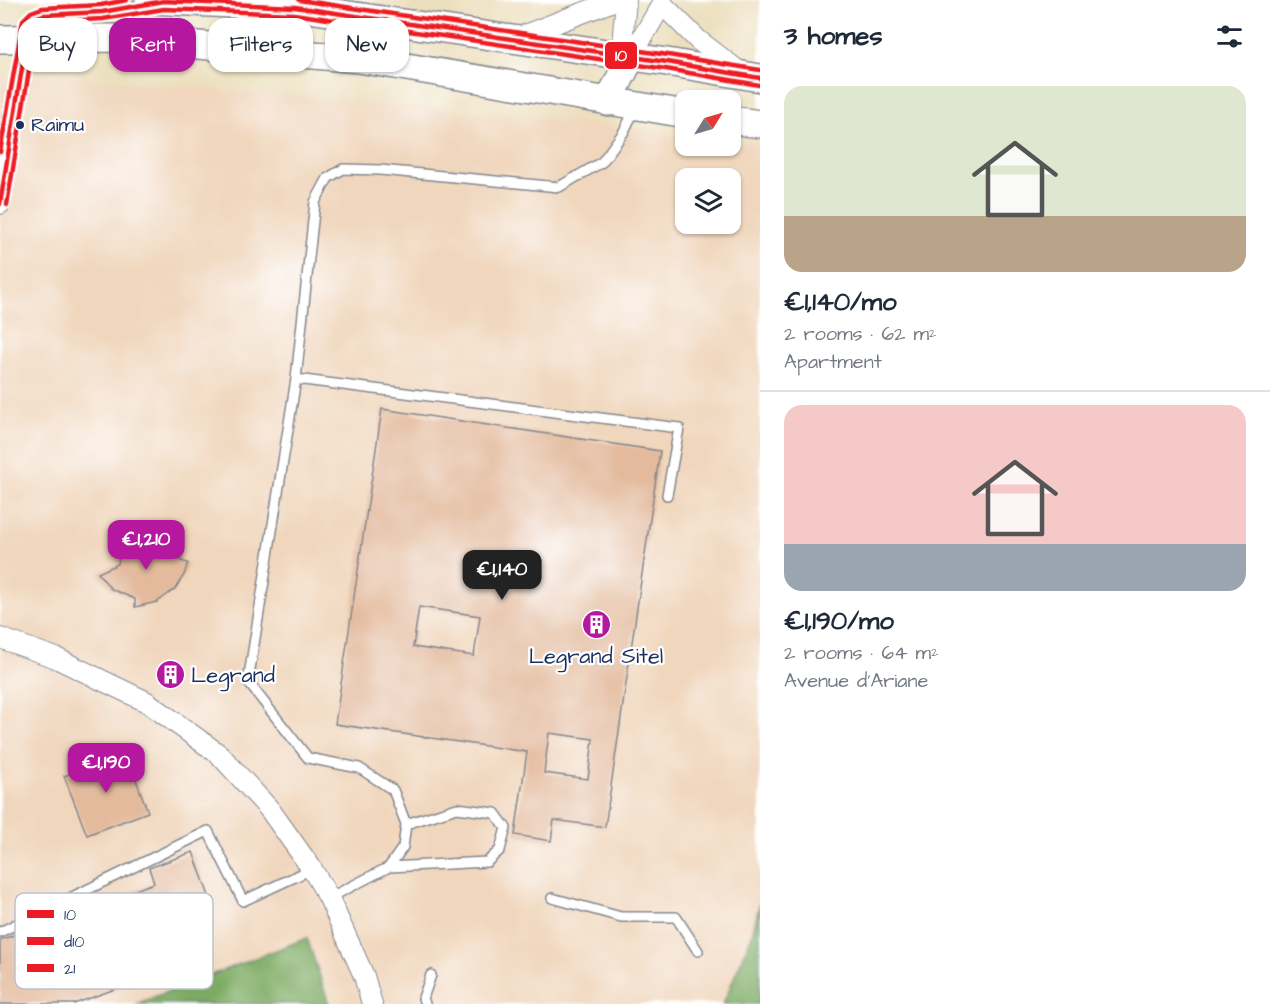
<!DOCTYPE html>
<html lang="en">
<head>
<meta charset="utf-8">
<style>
	:root { --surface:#fff; --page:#f6f6f7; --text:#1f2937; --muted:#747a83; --line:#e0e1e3; --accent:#b5179e }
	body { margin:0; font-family:"Architects Daughter",sans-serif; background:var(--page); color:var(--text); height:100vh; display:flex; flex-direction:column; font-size:22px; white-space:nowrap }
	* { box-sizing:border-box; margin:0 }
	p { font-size:20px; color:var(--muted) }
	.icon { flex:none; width:33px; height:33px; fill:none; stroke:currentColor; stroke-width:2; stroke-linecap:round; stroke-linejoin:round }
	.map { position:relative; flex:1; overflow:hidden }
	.sheet { display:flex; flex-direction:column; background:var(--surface); width:510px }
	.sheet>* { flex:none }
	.top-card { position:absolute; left:18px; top:18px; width:570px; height:54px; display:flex; gap:12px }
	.needle { width:39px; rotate:53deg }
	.buttons { position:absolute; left:675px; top:90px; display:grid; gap:12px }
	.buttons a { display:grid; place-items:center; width:66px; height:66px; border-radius:12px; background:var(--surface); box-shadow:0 2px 4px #0004; font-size:30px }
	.price { position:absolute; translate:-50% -51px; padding:0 14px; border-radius:12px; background:var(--accent); color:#fff; font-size:20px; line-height:39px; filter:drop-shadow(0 2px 3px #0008) }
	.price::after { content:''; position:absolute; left:50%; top:36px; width:18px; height:14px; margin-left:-9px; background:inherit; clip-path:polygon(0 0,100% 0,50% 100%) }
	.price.active { background:#222; color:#fff }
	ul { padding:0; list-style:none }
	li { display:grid; align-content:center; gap:12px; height:318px; padding:0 24px }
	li+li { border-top:2px solid var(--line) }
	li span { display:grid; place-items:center; height:186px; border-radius:18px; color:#555 }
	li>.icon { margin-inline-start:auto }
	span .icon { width:108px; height:108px; fill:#fffc; stroke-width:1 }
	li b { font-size:26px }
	h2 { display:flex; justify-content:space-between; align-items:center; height:72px; padding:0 24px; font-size:26px }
	.chip { padding:0 21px; border-radius:18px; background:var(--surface); box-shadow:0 2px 4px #0004; font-size:21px; line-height:54px }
	.chip.active { background:var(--accent); color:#fff }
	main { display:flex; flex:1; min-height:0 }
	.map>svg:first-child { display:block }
	.built { fill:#f0d6bc; fill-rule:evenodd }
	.forest { fill:#7daa62; stroke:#4c6c60; stroke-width:1.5 }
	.building { fill:#e3ba9c; fill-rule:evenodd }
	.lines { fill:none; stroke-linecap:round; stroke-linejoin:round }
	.service-casing { stroke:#84878e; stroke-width:12 }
	.minor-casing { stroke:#84878e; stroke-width:22 }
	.secondary-casing { stroke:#84878e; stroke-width:30 }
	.service { stroke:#fff; stroke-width:9 }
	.minor { stroke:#fff; stroke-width:20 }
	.secondary { stroke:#fff; stroke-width:27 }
	.bus-1-casing { stroke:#fff; stroke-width:9 }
	.bus-2-casing { stroke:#fff; stroke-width:9 }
	.bus-3-casing { stroke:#fff; stroke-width:9 }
	.bus-1 { stroke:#ed1c24; stroke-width:4.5 }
	.bus-2 { stroke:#ed1c24; stroke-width:4.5 }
	.bus-3 { stroke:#ed1c24; stroke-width:4.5 }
	.bus-dot { fill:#1b2f5e; stroke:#fff; stroke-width:2 }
	.labels { text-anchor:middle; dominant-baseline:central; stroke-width:4.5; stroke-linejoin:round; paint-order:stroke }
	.bus-label { font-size:20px; fill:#1b2f5e; stroke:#fff; text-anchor:start }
	.poi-label { font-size:22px; fill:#1b2f5e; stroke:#fff }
	.key { fill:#fff; stroke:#bbc1cf; stroke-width:1.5 }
	.key-label { font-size:16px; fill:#1b2f5e }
	.line-badge { stroke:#fff; stroke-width:2 }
	.badge-label { font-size:16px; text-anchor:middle; font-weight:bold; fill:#fff }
</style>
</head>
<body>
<main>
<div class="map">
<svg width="760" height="1004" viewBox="0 0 760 1004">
	<rect width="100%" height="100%" fill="#fff"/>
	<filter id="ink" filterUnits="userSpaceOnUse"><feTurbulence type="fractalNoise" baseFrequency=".0167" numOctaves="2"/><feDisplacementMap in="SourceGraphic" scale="12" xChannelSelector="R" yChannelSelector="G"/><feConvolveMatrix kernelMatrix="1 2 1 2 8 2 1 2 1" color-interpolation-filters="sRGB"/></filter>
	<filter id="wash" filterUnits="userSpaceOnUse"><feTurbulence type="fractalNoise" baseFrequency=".008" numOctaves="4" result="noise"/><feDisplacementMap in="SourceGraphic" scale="24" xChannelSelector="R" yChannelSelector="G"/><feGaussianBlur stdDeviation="1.35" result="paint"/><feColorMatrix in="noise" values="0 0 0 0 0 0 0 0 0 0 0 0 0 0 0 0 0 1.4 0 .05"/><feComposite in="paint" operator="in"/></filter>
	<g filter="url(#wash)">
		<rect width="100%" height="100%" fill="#ecdfbd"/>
		<path class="built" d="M 70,77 L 566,120 L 685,135 L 686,146 L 730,146 L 731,141 L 760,144 L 760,898 L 750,936 L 723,1004 L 335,1004 L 307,938 L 136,1004 L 0,1004 L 0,78 ZM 686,178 L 730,178 L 730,224 L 686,224 Z"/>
		<path class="forest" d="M 760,903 L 760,1004 L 723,1004 L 752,935 Z
			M 307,938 L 329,1004 L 136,1004 Z"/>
		<g id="blocks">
			<path class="building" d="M 382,409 L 660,451 L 605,827 L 554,820 L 551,841 L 515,835 L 527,752 L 335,724 ZM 419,607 L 480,616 L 474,656 L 413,647 ZM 549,733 L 593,739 L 588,779 L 544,773 Z
				M 176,537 L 181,561 L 188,563 L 184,575 L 175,589 L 157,602 L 135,607 L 135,599 L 111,589 L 98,573 L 118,564 L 120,551 L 128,541 L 136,539 L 144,540 L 153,548 Z
				M 126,753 L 148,812 L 87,835 L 64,776 Z
				M 193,852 L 213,907 L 191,915 L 206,956 L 74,1004 L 0,1004 L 0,940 L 154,883 L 149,868 Z"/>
		</g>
	</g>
	<g filter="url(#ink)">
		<use href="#blocks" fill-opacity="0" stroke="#84878e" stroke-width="1.5"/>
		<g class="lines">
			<defs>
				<path id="service" d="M 28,36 C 29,24 32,20 44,15 L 102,12 L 147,4
					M 296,379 L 679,428 L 667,495
					M 389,867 L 487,862 L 500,850 L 506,828 L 495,813 L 457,808 L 406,824
					M 329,898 L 389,867 L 403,847 L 406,824 L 393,790 L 359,768 L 308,758 L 248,682 L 296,379 L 315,202 L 328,178 L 343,169 L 380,170 L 559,187 L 602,162 L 623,133 L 635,109
					M 552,898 L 621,917 L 676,917 L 698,951
					M 0,932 L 208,831 L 243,901 L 312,869
					M 425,1004 L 423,998 L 431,975"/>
				<path id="minor" d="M 626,0 L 623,33 L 631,57
					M 662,4 L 698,40 L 741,73
					M 514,39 L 616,0
					M 631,57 L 662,4 L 662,0
					M 0,204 L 12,121 L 28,38
					M 0,638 L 56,658 L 147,702 L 220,755 L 270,810 L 312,869 L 329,898 L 364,976 L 372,1004"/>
				<path id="secondary" d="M 149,0 L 295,7 L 667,62 L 760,78
					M 0,39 L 117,38 L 359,59 L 686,114
					M 608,102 L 631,57
					M 730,120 L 760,124"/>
			</defs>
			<use href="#service" class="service-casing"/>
			<use href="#minor" class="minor-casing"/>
			<use href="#secondary" class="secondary-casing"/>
			<use href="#service" class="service"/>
			<use href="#minor" class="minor"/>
			<use href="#secondary" class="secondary"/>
			<defs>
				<path id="bus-1" d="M 0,204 L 29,25 L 35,18 L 44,15 L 102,12 L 164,1 L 295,7 L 667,62 L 760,78"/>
				<path id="bus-2" d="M 7,205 L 36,28 L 45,22 L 103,19 L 164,9 L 294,14 L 666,69 L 759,85"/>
				<path id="bus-3" d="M 299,0 L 668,55 L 760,70
					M 0,152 L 23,20 L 31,12 L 42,8 L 101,5 L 127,0"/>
			</defs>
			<use href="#bus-1" class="bus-1-casing"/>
			<use href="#bus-2" class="bus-2-casing"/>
			<use href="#bus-3" class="bus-3-casing"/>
			<use href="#bus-1" class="bus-1"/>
			<use href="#bus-2" class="bus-2"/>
			<use href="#bus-3" class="bus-3"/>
		</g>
	</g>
	<defs>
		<symbol id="building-disc" viewBox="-11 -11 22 22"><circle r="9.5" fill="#b5179e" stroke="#fff"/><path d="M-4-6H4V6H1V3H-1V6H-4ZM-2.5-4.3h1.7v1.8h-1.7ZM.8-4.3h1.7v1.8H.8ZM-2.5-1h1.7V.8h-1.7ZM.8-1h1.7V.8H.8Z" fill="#fff"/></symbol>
	</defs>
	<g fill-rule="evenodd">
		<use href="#building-disc" x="580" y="608" width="33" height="33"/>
		<use href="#building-disc" x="154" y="658" width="33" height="33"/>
	</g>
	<circle class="bus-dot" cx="20" cy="125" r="5"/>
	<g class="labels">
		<g class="bus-label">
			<text x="31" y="125">Raimu</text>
		</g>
		<g class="poi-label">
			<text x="596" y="656">Legrand Sitel</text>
			<text x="191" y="675" text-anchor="start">Legrand</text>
		</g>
	</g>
	<rect x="15" y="893" width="198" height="96" rx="9" class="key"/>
	<rect x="27" y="910" width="27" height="8" fill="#ed1c24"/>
	<rect x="27" y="937" width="27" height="8" fill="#ed1c24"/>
	<rect x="27" y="964" width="27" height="8" fill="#ed1c24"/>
	<g class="key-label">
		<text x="64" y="920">10</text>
		<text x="64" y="947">d10</text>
		<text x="64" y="974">21</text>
	</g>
	<rect class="line-badge" x="604" y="41" width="34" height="29" rx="6" fill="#ed1c24"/>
	<g class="badge-label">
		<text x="621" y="61">10</text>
	</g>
</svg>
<div class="buttons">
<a><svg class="needle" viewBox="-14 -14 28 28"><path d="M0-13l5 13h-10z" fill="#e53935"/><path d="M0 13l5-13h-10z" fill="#747a83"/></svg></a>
<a><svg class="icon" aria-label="layers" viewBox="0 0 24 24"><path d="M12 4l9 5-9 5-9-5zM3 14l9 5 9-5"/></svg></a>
</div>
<b class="price" style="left:146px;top:571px">€1,210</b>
<b class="price active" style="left:502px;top:601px">€1,140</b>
<b class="price" style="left:106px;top:794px">€1,190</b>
<div class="top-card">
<a class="chip">Buy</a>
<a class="chip active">Rent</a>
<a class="chip">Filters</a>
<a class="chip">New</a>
</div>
</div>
<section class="sheet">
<h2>3 homes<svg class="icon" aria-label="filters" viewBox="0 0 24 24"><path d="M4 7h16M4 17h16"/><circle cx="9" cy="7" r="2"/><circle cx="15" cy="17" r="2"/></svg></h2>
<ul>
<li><span style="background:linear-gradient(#dfe7d0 70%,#b9a48a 0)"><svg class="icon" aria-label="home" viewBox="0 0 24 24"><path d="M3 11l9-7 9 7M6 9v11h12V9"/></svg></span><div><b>€1,140/mo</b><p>2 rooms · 62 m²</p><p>Apartment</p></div></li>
<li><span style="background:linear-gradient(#f6c9c9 75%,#9aa5b1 0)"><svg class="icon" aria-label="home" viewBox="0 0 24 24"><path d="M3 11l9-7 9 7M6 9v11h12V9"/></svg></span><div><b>€1,190/mo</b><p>2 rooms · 64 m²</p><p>Avenue d'Ariane</p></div></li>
</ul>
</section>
</main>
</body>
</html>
